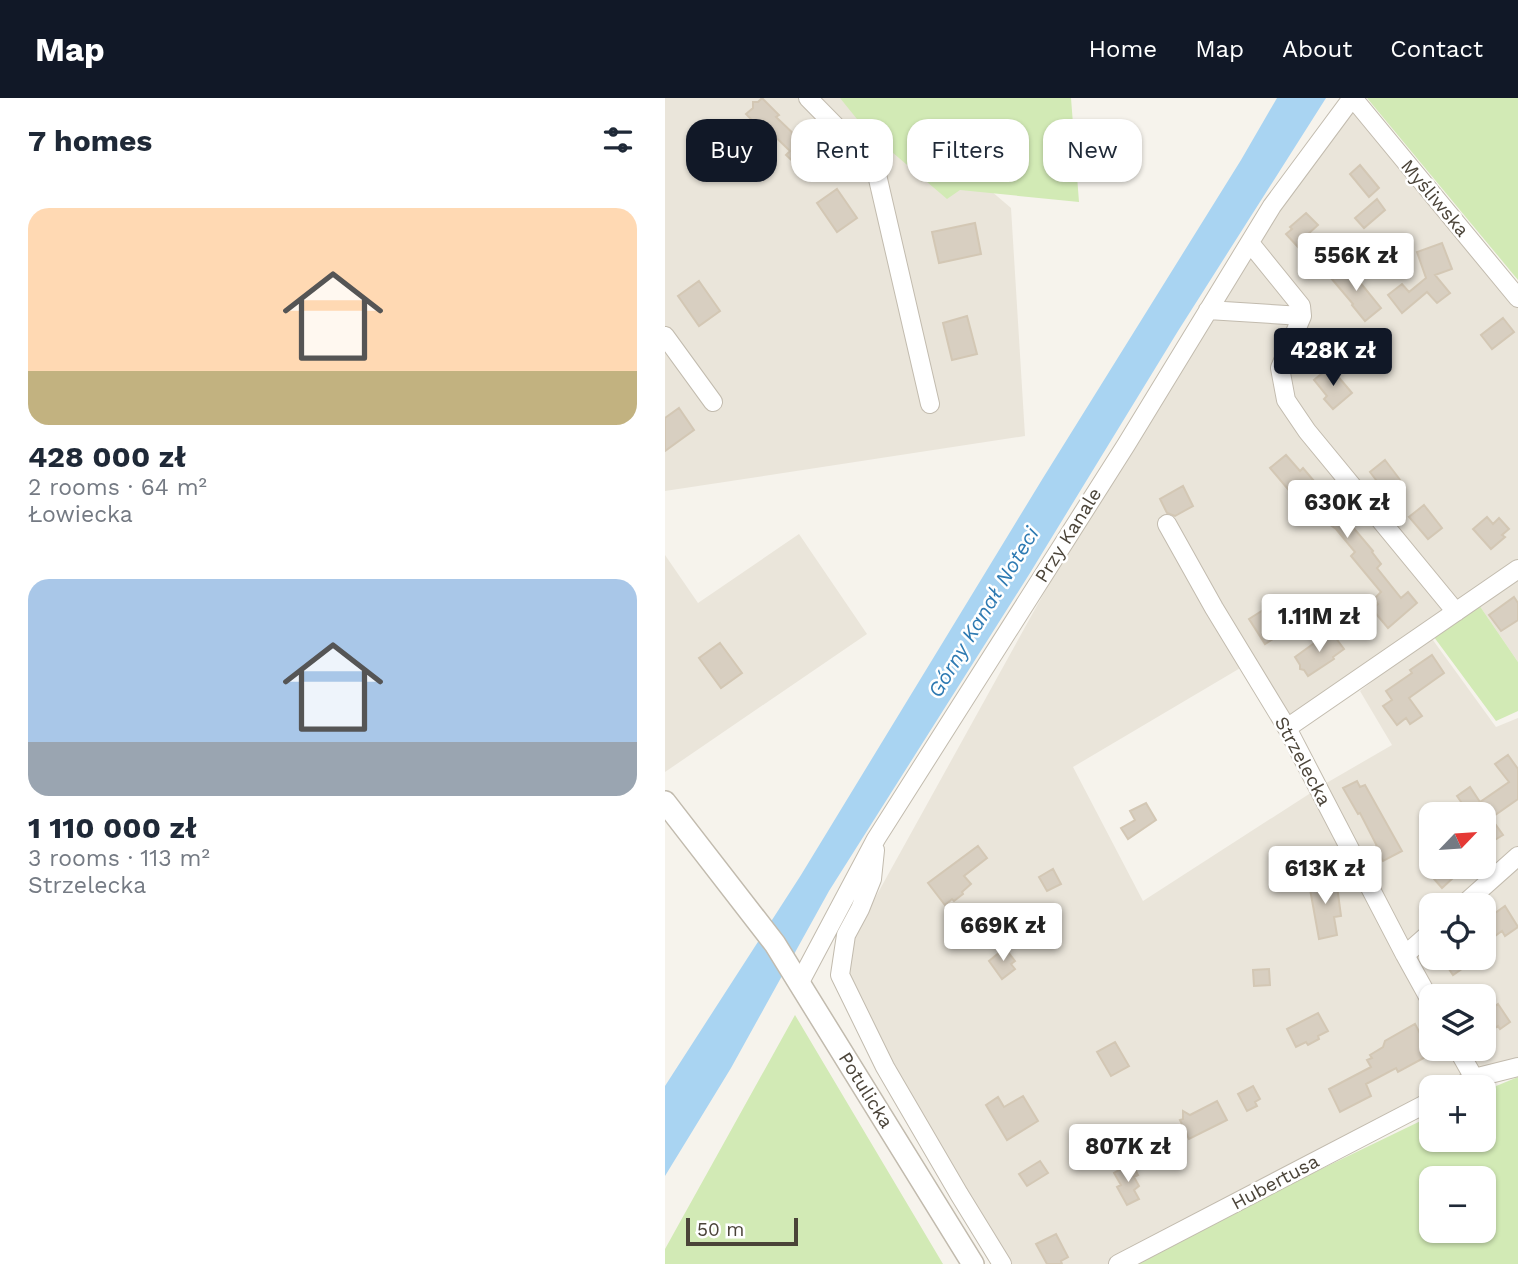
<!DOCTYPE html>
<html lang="en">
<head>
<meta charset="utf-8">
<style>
	:root { --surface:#fff; --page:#f6f6f7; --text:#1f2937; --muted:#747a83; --accent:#111827 }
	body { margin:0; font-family:"Work Sans",sans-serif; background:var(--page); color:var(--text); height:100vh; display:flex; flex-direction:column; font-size:26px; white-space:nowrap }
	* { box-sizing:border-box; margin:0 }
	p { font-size:23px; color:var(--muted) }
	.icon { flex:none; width:38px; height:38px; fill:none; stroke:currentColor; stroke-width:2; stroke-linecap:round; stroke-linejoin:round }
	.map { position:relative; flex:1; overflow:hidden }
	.details { display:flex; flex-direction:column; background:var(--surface); width:665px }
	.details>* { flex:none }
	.hud { position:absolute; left:21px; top:21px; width:665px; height:63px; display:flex; gap:14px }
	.needle { width:46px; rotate:65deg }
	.tools { position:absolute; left:754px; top:704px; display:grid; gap:14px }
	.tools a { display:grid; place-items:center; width:77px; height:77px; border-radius:14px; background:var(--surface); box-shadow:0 2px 5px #0004; font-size:35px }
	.scale { position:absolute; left:21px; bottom:18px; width:112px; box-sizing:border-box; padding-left:7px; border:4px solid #4b4439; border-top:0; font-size:19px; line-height:24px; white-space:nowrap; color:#4b4439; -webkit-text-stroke:5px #fff; paint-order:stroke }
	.price { position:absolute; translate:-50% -60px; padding:0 16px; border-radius:7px; background:#fff; color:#222; font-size:23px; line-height:46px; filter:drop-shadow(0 2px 4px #0008) }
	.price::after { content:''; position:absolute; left:50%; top:42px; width:21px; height:16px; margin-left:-10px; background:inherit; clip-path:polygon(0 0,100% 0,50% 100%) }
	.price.selected { background:var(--accent); color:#fff }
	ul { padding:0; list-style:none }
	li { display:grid; align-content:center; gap:14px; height:371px; padding:0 28px }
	li span { display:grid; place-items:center; height:217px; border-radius:21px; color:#555 }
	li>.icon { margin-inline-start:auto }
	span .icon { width:126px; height:126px; fill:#fffc; stroke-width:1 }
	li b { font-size:30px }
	h2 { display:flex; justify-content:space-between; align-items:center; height:84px; padding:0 28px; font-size:30px }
	.tag { padding:0 24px; border-radius:21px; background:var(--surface); box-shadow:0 2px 5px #0004; font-size:24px; line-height:63px }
	.tag.selected { background:var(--accent); color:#fff }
	header { display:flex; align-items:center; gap:42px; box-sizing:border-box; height:98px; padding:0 35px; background:var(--accent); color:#fff }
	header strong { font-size:33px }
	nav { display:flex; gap:38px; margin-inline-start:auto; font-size:24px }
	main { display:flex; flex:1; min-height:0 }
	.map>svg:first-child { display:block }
	.residential { fill:#eae5da; fill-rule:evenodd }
	.green { fill:#d2eab5; fill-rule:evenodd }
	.water { fill:#a9d4f2 }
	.building { fill:#d8cfc1; stroke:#d3c7b4; stroke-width:2 }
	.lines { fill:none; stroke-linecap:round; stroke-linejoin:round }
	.minor-casing { stroke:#c2bbae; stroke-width:20 }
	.tertiary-casing { stroke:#c2bbae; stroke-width:24 }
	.minor { stroke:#fff; stroke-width:18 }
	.tertiary { stroke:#fff; stroke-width:21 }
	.labels { text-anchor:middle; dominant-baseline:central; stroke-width:5; stroke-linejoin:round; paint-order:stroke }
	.street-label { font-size:19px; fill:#4b4439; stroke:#fff }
	.water-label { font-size:21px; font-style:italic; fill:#2e7ab2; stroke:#fff }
</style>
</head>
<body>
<header>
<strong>Map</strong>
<nav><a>Home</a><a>Map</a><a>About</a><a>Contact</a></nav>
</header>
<main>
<section class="details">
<h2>7 homes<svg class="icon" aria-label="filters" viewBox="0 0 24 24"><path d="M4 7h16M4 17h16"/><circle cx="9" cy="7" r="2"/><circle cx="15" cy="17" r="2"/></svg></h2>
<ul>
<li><span style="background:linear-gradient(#ffd9b3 75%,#c2b280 0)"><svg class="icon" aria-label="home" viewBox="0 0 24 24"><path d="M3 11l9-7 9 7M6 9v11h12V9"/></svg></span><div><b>428 000 zł</b><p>2 rooms · 64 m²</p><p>Łowiecka</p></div></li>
<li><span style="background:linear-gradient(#a9c7e8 75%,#9aa5b1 0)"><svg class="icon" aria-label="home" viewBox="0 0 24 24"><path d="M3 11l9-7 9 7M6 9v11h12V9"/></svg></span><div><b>1 110 000 zł</b><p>3 rooms · 113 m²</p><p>Strzelecka</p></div></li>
</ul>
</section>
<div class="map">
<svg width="853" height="1166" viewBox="0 0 853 1166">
	<rect width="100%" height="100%" fill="#f6f3ec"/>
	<path class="residential" d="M 0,0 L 217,0 L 346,110 L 360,338 L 0,393 Z
		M 687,0 L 853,200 L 853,564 L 810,501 L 622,630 L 577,569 L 408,669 L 478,803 L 658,687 L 727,647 L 695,593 L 765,538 L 831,629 L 853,620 L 853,969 L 793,989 L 766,989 L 766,1003 L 453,1166 L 345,1166 L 168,876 L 461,347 ZM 766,716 L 819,716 L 819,768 L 766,768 ZM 766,807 L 819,807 L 819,859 L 766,859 ZM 766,898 L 819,898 L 819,950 L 766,950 Z
		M 134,436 L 202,536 L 0,674 L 0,457 L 33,505 Z"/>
	<path class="green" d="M 175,0 L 406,0 L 414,104 L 295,92 L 282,101 L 200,31 Z
		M 702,0 L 853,0 L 853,182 Z
		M 810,501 L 853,564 L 853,613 L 831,623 L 766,535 Z
		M 130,917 L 278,1166 L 0,1166 L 0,1151 Z
		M 853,979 L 853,1166 L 460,1166 L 766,1018 L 766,1041 L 819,1041 L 819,993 ZM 766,1080 L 819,1080 L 819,1132 L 766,1132 Z"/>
	<path class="water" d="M 612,0 L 661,0 L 513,233 L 365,475 L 164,793 L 66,970 L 0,1078 L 0,988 L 136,777 L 378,380 L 576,62 Z"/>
	<path class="building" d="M 97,0 L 114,17 L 111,19 L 135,42 L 138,39 L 152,52 L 150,55 L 161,65 L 148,78 L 135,66 L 133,68 L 121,57 L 125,53 L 96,25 L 86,28 L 87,22 L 81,16 L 88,10 L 88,4 L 93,4 Z
		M 695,67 L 714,90 L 704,99 L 685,76 Z
		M 172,91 L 192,120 L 172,134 L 152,105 Z
		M 712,101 L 720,112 L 699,130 L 690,120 Z
		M 641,115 L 653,127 L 642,137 L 644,139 L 633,149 L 621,136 L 627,131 L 625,129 Z
		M 310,125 L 316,156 L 274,165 L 267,134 Z
		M 777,145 L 787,171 L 770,177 L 785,195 L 772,205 L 762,194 L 737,215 L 723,197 L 737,186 L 744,194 L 761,180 L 752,154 Z
		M 681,167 L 716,210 L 700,223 L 687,207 L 688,206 L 666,180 Z
		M 34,183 L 55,213 L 34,228 L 13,198 Z
		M 302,218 L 312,256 L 287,262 L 278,225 Z
		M 838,220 L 849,234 L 827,251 L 816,237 Z
		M 665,269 L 687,295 L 668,311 L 659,301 L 662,298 L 649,282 Z
		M 14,310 L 29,332 L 0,353 L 0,320 Z
		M 621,357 L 635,373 L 638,370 L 708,453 L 707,454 L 716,466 L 712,470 L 736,500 L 743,494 L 752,505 L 723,530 L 707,511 L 713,506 L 709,501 L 716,494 L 686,458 L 690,454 L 671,431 L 664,426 L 634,392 L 628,397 L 605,370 Z
		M 720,362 L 739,387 L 724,399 L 705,374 Z
		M 518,388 L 528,408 L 510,418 L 502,415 L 495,401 Z
		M 759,407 L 777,430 L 763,441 L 744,419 Z
		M 822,419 L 828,426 L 834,420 L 844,431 L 837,437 L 840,439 L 826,451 L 808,431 Z
		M 849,499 L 853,505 L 853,522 L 836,533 L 824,517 Z
		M 611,504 L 627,529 L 600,546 L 584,521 Z
		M 667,535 L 679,551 L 668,559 L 669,561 L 643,578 L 639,572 L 635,571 L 635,567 L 630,559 L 655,541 L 656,543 Z
		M 55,545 L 77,575 L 56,590 L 34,560 Z
		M 767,557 L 779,575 L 744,600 L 757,618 L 745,626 L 741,620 L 732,627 L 718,608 L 727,602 L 721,593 L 747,575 L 745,572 Z
		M 843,657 L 853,671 L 853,701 L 826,720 L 838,737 L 828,743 L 819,729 L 819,716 L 799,716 L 803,714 L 792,698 L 805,689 L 815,704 L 844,684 L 830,666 Z
		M 692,683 L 695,689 L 700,687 L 737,753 L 718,763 L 710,749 L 712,748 L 695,715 L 693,716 L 678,690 Z
		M 481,705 L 491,722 L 463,741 L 456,730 L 470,722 L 465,713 Z
		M 313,748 L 322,760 L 299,778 L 306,786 L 297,794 L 298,796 L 289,803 L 287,801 L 280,807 L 263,785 Z
		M 770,768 L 801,768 L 777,790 L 763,774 Z
		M 388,771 L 396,786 L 382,793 L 374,779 Z
		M 661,777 L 664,790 L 672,788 L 676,818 L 669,819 L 672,837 L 654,841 L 643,780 Z
		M 840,808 L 853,829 L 840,838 L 837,833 L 819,846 L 819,823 Z
		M 340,850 L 350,863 L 346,866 L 350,871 L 337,881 L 324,863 Z
		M 776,859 L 814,859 L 788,877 Z
		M 604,871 L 605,887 L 589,888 L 588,872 Z
		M 833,906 L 845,924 L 835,931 L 833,928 L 827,932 L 819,920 L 819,916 Z
		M 653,915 L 663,933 L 653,938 L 654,941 L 643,947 L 641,944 L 631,949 L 622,931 Z
		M 750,926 L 766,956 L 733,974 L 731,970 L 701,986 L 706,998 L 675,1014 L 664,991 L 706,969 L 702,962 L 707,960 L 705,957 L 718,949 L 720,943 Z
		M 450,944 L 464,968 L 446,978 L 432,954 Z
		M 588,988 L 595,1001 L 590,1004 L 592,1008 L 582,1013 L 573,996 Z
		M 358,998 L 373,1023 L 342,1042 L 321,1007 L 333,999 L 339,1009 Z
		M 552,1003 L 562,1022 L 524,1041 L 515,1022 L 518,1021 L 518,1013 L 525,1017 Z
		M 511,1040 L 518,1053 L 493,1067 L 486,1054 Z
		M 375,1063 L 383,1075 L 362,1088 L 354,1076 Z
		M 467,1065 L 473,1077 L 469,1079 L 474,1088 L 469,1092 L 474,1101 L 462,1107 L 452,1089 L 456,1087 L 449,1075 Z
		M 391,1136 L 403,1159 L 396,1163 L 397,1166 L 382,1166 L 371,1146 Z"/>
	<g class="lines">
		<defs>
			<path id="minor" d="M 143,0 L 210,68 L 265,306
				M 688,0 L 853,200
				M 585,145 L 636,208 L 637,218 L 615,270 L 621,302 L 642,333 L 791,514
				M 543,212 L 637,218
				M 0,238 L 48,304
				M 502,426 L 549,510 L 622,630 L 740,857 L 766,904
				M 622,630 L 853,471
				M 210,752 L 207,781 L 195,811 L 181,837 L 175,877 L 220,969 L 294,1096 L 337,1166
				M 798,807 L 853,758
				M 740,857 L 766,834
				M 135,884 L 211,741 L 461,347 L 607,108 L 687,0
				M 792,950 L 809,980
				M 793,989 L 809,980 L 853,969
				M 453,1166 L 766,1003"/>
			<path id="tertiary" d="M 0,704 L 110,846 L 308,1166"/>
		</defs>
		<use href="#minor" class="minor-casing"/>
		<use href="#tertiary" class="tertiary-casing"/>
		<use href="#minor" class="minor"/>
		<use href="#tertiary" class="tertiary"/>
	</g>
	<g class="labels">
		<g class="street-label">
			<text transform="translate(770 100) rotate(50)">Myśliwska</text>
			<text transform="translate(403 437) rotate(-58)">Przy Kanale</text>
			<text transform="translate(638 663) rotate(62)">Strzelecka</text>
			<text transform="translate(201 992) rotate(58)">Potulicka</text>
			<text transform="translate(610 1084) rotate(-28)">Hubertusa</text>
		</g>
		<g class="water-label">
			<text transform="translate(318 514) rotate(-59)">Górny Kanał Noteci</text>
		</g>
	</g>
</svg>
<div class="tools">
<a><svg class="needle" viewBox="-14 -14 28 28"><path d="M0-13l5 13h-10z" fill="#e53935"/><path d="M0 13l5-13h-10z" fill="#747a83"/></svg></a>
<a><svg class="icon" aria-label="locate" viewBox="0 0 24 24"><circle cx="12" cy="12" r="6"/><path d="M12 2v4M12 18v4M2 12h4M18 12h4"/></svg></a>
<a><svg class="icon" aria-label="layers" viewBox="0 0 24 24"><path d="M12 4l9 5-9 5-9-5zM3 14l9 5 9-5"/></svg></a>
<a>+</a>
<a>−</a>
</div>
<div class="scale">50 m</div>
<b class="price" style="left:691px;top:195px">556K zł</b>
<b class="price selected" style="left:668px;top:290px">428K zł</b>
<b class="price" style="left:682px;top:442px">630K zł</b>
<b class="price" style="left:654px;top:556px">1.11M zł</b>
<b class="price" style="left:660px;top:808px">613K zł</b>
<b class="price" style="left:338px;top:865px">669K zł</b>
<b class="price" style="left:463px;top:1086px">807K zł</b>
<div class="hud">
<a class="tag selected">Buy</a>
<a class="tag">Rent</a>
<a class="tag">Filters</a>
<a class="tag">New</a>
</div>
</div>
</main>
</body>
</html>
